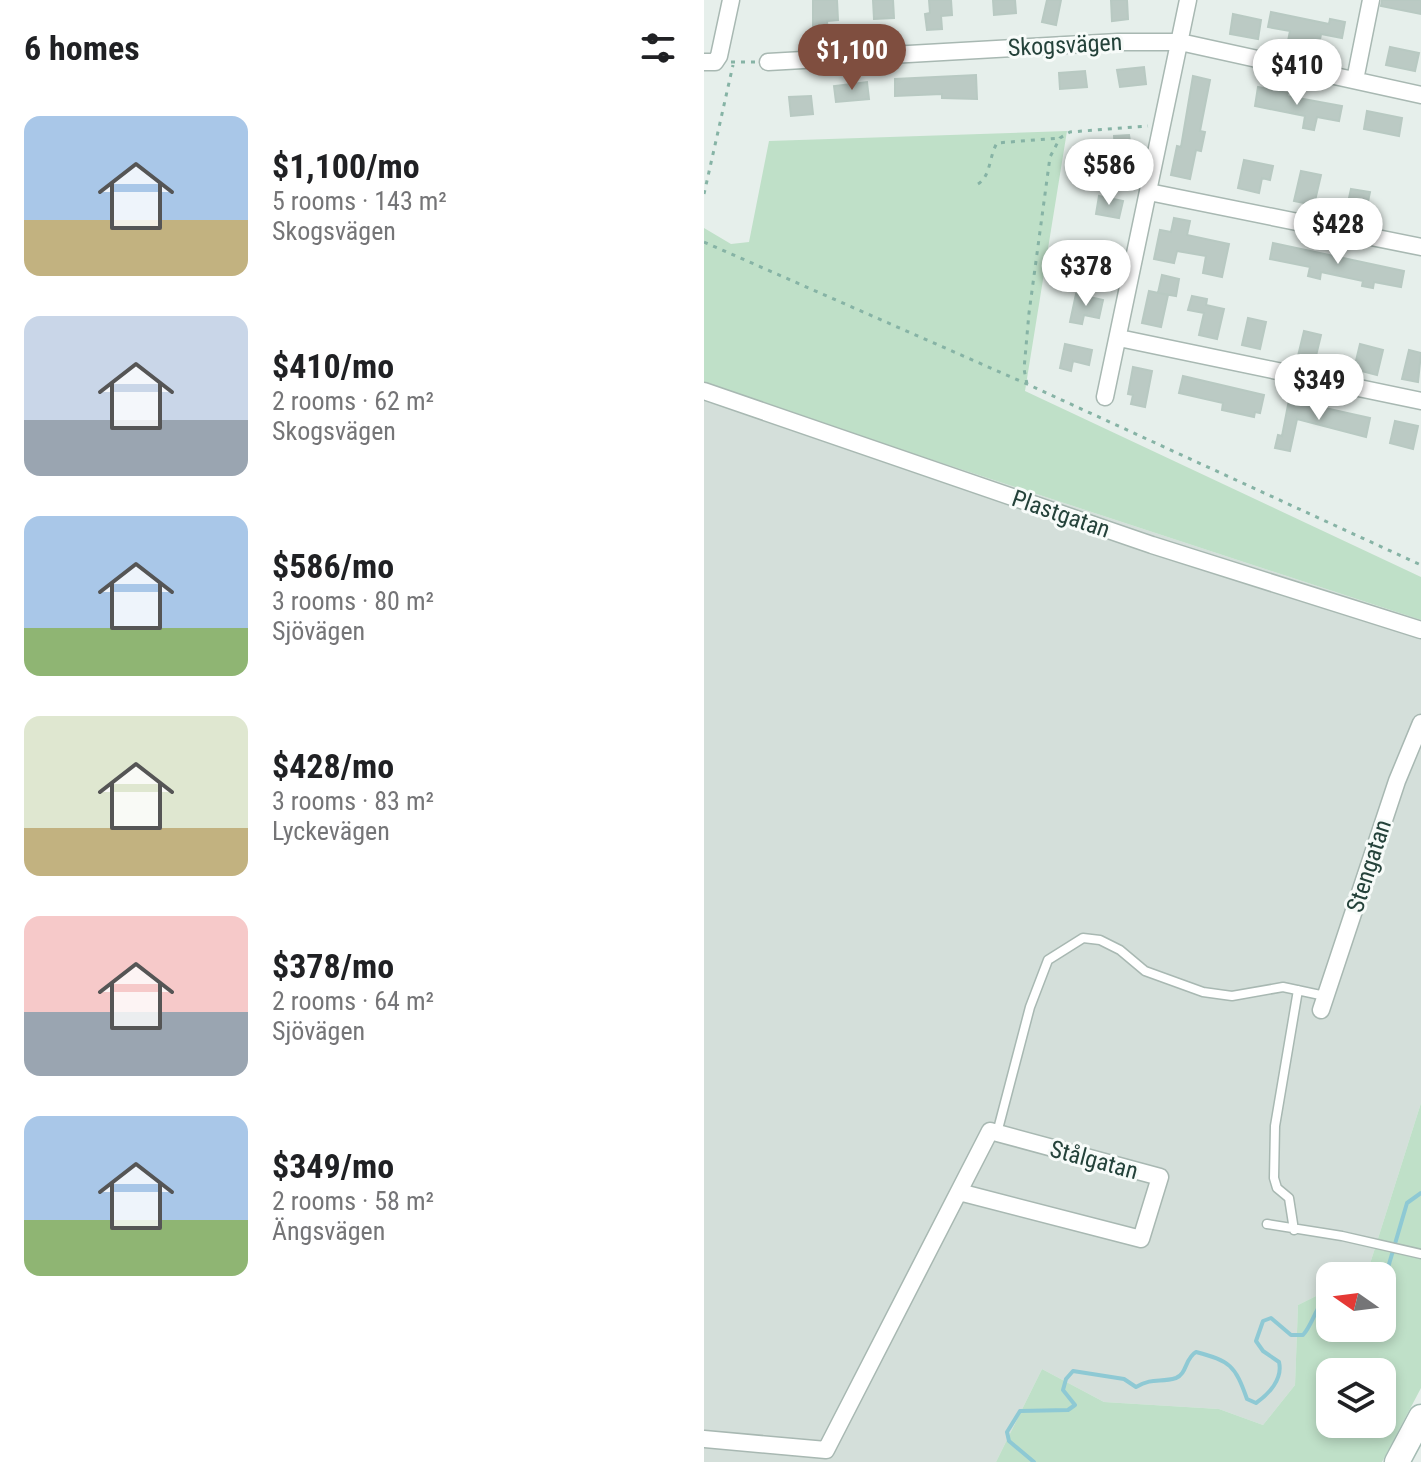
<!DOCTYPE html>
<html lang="en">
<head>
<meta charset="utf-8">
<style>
	:root { --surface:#fff; --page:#f2f2f2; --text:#202124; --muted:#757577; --accent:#7f4e3f }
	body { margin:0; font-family:"Roboto Condensed",sans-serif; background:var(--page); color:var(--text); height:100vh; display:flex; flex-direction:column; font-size:30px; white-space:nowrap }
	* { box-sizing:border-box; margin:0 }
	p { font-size:26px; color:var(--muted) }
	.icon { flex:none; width:44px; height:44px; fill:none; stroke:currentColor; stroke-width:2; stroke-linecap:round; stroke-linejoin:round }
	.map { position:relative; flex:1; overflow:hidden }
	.side { display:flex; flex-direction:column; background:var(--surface); width:704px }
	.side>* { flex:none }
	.needle { width:52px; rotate:284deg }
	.controls { position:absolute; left:612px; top:1262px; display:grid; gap:16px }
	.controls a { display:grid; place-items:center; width:80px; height:80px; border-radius:16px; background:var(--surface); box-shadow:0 4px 12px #0003; font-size:40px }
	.price { position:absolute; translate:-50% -68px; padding:0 18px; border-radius:28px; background:#fff; color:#222; font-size:26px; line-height:52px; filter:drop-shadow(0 2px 4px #0008) }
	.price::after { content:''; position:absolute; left:50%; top:48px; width:24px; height:18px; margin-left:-12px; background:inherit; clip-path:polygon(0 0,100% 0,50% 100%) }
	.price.current { background:var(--accent); color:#fff }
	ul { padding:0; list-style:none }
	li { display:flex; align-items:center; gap:24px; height:200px; padding:0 24px }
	li span { display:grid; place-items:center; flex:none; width:224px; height:160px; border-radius:16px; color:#555 }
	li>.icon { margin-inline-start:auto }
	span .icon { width:96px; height:96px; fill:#fffc; stroke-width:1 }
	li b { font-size:34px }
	h2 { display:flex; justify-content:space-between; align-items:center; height:96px; padding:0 24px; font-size:34px }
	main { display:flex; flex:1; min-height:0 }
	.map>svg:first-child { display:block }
	.built { fill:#d4dfda }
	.green { fill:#bfe0c8; fill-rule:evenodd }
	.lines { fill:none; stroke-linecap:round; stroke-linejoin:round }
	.stream { stroke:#8ec9d4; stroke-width:4 }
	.building { fill:#bbcac4; stroke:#b8c9c2; stroke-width:2 }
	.service-casing { stroke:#a8b8b2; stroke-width:11 }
	.minor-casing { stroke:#a8b8b2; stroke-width:19 }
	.secondary-casing { stroke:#a4bbb3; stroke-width:27 }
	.path { stroke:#86b3a5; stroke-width:3; stroke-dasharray:4 6; stroke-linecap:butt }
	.service { stroke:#fff; stroke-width:8 }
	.minor { stroke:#fff; stroke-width:16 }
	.secondary { stroke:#fff; stroke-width:24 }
	.labels { text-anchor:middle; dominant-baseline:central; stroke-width:6; stroke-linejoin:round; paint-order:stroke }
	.street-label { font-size:24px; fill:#24423a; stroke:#f7fbf9 }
</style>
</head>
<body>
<main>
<section class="side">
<h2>6 homes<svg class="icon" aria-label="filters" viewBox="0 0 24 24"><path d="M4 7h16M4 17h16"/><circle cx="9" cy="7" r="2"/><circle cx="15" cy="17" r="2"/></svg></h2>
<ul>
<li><span style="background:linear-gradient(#a9c7e8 65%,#c2b280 0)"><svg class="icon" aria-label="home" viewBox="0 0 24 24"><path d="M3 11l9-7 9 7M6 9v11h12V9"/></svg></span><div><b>$1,100/mo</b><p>5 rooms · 143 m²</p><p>Skogsvägen</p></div></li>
<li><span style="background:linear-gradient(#c9d6e8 65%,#9aa5b1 0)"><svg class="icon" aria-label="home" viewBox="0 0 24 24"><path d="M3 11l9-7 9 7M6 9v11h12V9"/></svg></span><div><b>$410/mo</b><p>2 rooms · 62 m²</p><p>Skogsvägen</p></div></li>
<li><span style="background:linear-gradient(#a9c7e8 70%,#8fb573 0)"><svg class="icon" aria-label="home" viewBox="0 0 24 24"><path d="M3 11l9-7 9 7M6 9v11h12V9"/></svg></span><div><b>$586/mo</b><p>3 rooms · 80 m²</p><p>Sjövägen</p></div></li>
<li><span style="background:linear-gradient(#dfe7d0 70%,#c2b280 0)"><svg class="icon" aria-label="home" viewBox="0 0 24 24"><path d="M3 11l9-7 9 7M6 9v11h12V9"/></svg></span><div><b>$428/mo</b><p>3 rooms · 83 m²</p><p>Lyckevägen</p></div></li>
<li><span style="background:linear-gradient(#f6c9c9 60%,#9aa5b1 0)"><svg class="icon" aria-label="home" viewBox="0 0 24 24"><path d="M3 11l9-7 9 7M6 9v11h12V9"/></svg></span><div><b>$378/mo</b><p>2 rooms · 64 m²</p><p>Sjövägen</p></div></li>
<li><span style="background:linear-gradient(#a9c7e8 65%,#8fb573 0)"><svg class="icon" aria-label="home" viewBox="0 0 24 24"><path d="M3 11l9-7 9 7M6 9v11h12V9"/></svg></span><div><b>$349/mo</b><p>2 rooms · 58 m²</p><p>Ängsvägen</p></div></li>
</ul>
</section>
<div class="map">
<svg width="717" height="1462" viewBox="0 0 717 1462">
	<rect width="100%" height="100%" fill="#e6efeb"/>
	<path class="built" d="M 0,385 L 717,620 L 717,1103 L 664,1270 L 652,1276 L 626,1276 L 626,1289 L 594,1305 L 591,1385 L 559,1425 L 515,1409 L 400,1402 L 338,1369 L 292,1462 L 0,1462 Z"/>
	<path class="green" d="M 363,131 L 321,391 L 717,577 L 717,620 L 0,385 L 0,228 L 27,244 L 45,242 L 65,141 Z
		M 717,1103 L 717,1388 L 678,1462 L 292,1462 L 338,1369 L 400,1402 L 515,1409 L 559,1425 L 591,1385 L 594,1305 L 626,1289 L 626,1328 L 678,1328 L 678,1276 L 652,1276 L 664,1270 ZM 626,1372 L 678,1372 L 678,1424 L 626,1424 Z"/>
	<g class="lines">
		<path class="stream" d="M 678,1288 L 703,1203 L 717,1193
			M 330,1462 L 305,1441 L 303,1432 L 316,1411 L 364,1410 L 371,1405 L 359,1390 L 362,1379 L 369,1371 L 420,1379 L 432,1387 C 449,1377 456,1383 472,1378 C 483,1374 481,1358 492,1352 C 526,1361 531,1365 543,1399 L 552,1403 C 565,1394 579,1379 575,1362 L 559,1351 L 552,1341 L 559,1321 L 567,1318 L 587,1335 L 599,1335 C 608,1325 610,1312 619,1301 L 626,1302"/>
	</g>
	<path class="building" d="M 109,0 L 133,0 L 134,20 L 123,21 L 124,36 L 109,37 Z
		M 169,0 L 189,0 L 190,18 L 170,19 Z
		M 225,0 L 247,0 L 248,15 L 237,16 L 238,29 L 223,30 L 221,14 L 226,13 Z
		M 289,0 L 311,0 L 312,13 L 290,15 Z
		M 343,0 L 357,0 L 352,25 L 338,22 Z
		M 407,0 L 423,0 L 424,19 L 408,21 Z
		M 678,0 L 717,0 L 717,14 L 677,6 Z
		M 567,12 L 625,24 L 626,19 L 641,22 L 638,38 L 617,34 L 614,52 L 583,46 L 586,31 L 564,27 Z
		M 529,14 L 557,20 L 554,39 L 526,34 Z
		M 686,47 L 715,53 L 711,71 L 682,65 Z
		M 440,67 L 442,84 L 416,87 L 413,70 Z
		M 381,71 L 383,87 L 356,89 L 355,73 Z
		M 272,75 L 273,99 L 238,98 L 238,94 L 191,96 L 191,79 Z
		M 489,76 L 506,80 L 496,131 L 501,132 L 497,151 L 492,150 L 486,179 L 467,175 L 473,146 L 477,147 Z
		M 163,82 L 165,99 L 132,102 L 130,86 Z
		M 554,87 L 584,93 L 583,96 L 638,106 L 635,121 L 613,117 L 610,130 L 599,128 L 601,116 L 551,106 Z
		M 107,96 L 109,114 L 87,116 L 85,97 Z
		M 663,111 L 698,118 L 695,136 L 660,129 Z
		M 425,135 L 428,154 L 424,172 L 399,167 L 403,148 L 411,150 L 410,136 Z
		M 540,160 L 569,166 L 566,180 L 558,178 L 555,193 L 534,188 Z
		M 597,171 L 617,175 L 610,205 L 590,201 Z
		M 647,189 L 666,192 L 661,216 L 642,212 Z
		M 395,196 L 419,201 L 415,218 L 392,214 Z
		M 470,218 L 486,221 L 483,235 L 525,244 L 518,277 L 499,273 L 502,256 L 473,251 L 470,263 L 450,259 L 456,230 L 467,232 Z
		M 569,243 L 700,271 L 697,287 L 670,282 L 669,288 L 658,286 L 659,281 L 617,272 L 616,279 L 604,276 L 606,267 L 566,259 Z
		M 378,245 L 409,251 L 405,270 L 395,268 L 393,276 L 372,272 Z
		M 458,275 L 475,279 L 472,296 L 454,293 Z
		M 445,291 L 464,295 L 457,327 L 438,323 Z
		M 372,294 L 399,300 L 395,318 L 380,315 L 378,324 L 366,322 Z
		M 488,296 L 503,299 L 502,305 L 520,309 L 513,339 L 495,335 L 500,313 L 484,310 Z
		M 544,318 L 562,322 L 556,349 L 538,345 Z
		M 600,331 L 617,335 L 611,360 L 594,356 Z
		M 361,344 L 388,350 L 385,365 L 369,361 L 367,371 L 356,368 Z
		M 656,344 L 679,350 L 673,375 L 650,369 Z
		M 705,350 L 717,353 L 714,382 L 698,379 Z
		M 429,367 L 448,371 L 441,407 L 427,404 L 429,395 L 424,394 Z
		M 479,376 L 560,395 L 556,413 L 551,412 L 550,417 L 518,410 L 519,403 L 475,393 Z
		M 585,400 L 666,418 L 662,437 L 593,419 L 586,451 L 571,448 L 574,435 L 578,436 Z
		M 691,421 L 714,426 L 709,449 L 686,443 Z"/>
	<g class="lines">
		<defs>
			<path id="service" d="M 293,1133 L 326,1007 L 344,960 L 379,938 L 396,940 L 416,950 L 441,971 L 499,992 L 528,996 L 579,987 L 621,996
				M 563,1224 L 638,1236 L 717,1254
				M 590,1230 L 585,1198 L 573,1188 L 570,1178 L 571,1126 L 594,990"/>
			<path id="minor" d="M 0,62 L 11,62 L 15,56 L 27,0
				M 64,62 L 414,42 L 476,42 L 717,95
				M 651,80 L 667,0
				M 445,192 L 717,247
				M 415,338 L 717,401
				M 0,391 L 448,545 L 717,630
				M 401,397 L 484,0
				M 617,1010 L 693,781 L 717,723
				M 0,1439 L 122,1450 L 286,1131 L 456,1177 L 437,1239 L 255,1192"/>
			<path id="secondary" d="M 693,1462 L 717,1417"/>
		</defs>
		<use href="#service" class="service-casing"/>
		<use href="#minor" class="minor-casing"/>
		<use href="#secondary" class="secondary-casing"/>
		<path class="path" d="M 27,62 L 51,62
			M 274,184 C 287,176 285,156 293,143 L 356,138
			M 0,194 L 29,65
			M 0,242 L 323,384 L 717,565
			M 323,384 L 320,369 L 325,313 L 346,157 L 356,138 L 366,132 L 444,126"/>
		<use href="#service" class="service"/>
		<use href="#minor" class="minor"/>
		<use href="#secondary" class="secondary"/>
	</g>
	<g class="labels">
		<g class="street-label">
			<text transform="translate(361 45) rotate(-3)">Skogsvägen</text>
			<text transform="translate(357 514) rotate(19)">Plastgatan</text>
			<text transform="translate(665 866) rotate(-72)">Stengatan</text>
			<text transform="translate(390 1160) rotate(15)">Stålgatan</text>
		</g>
	</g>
</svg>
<div class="controls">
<a><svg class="needle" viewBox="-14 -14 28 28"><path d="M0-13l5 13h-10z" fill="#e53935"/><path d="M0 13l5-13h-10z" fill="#757577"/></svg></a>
<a><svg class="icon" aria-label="layers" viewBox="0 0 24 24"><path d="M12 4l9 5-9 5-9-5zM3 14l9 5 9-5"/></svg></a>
</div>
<b class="price current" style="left:148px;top:92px">$1,100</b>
<b class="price" style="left:593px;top:107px">$410</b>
<b class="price" style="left:405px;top:207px">$586</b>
<b class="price" style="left:634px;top:266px">$428</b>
<b class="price" style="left:382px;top:308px">$378</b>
<b class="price" style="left:615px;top:422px">$349</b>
</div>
</main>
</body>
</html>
